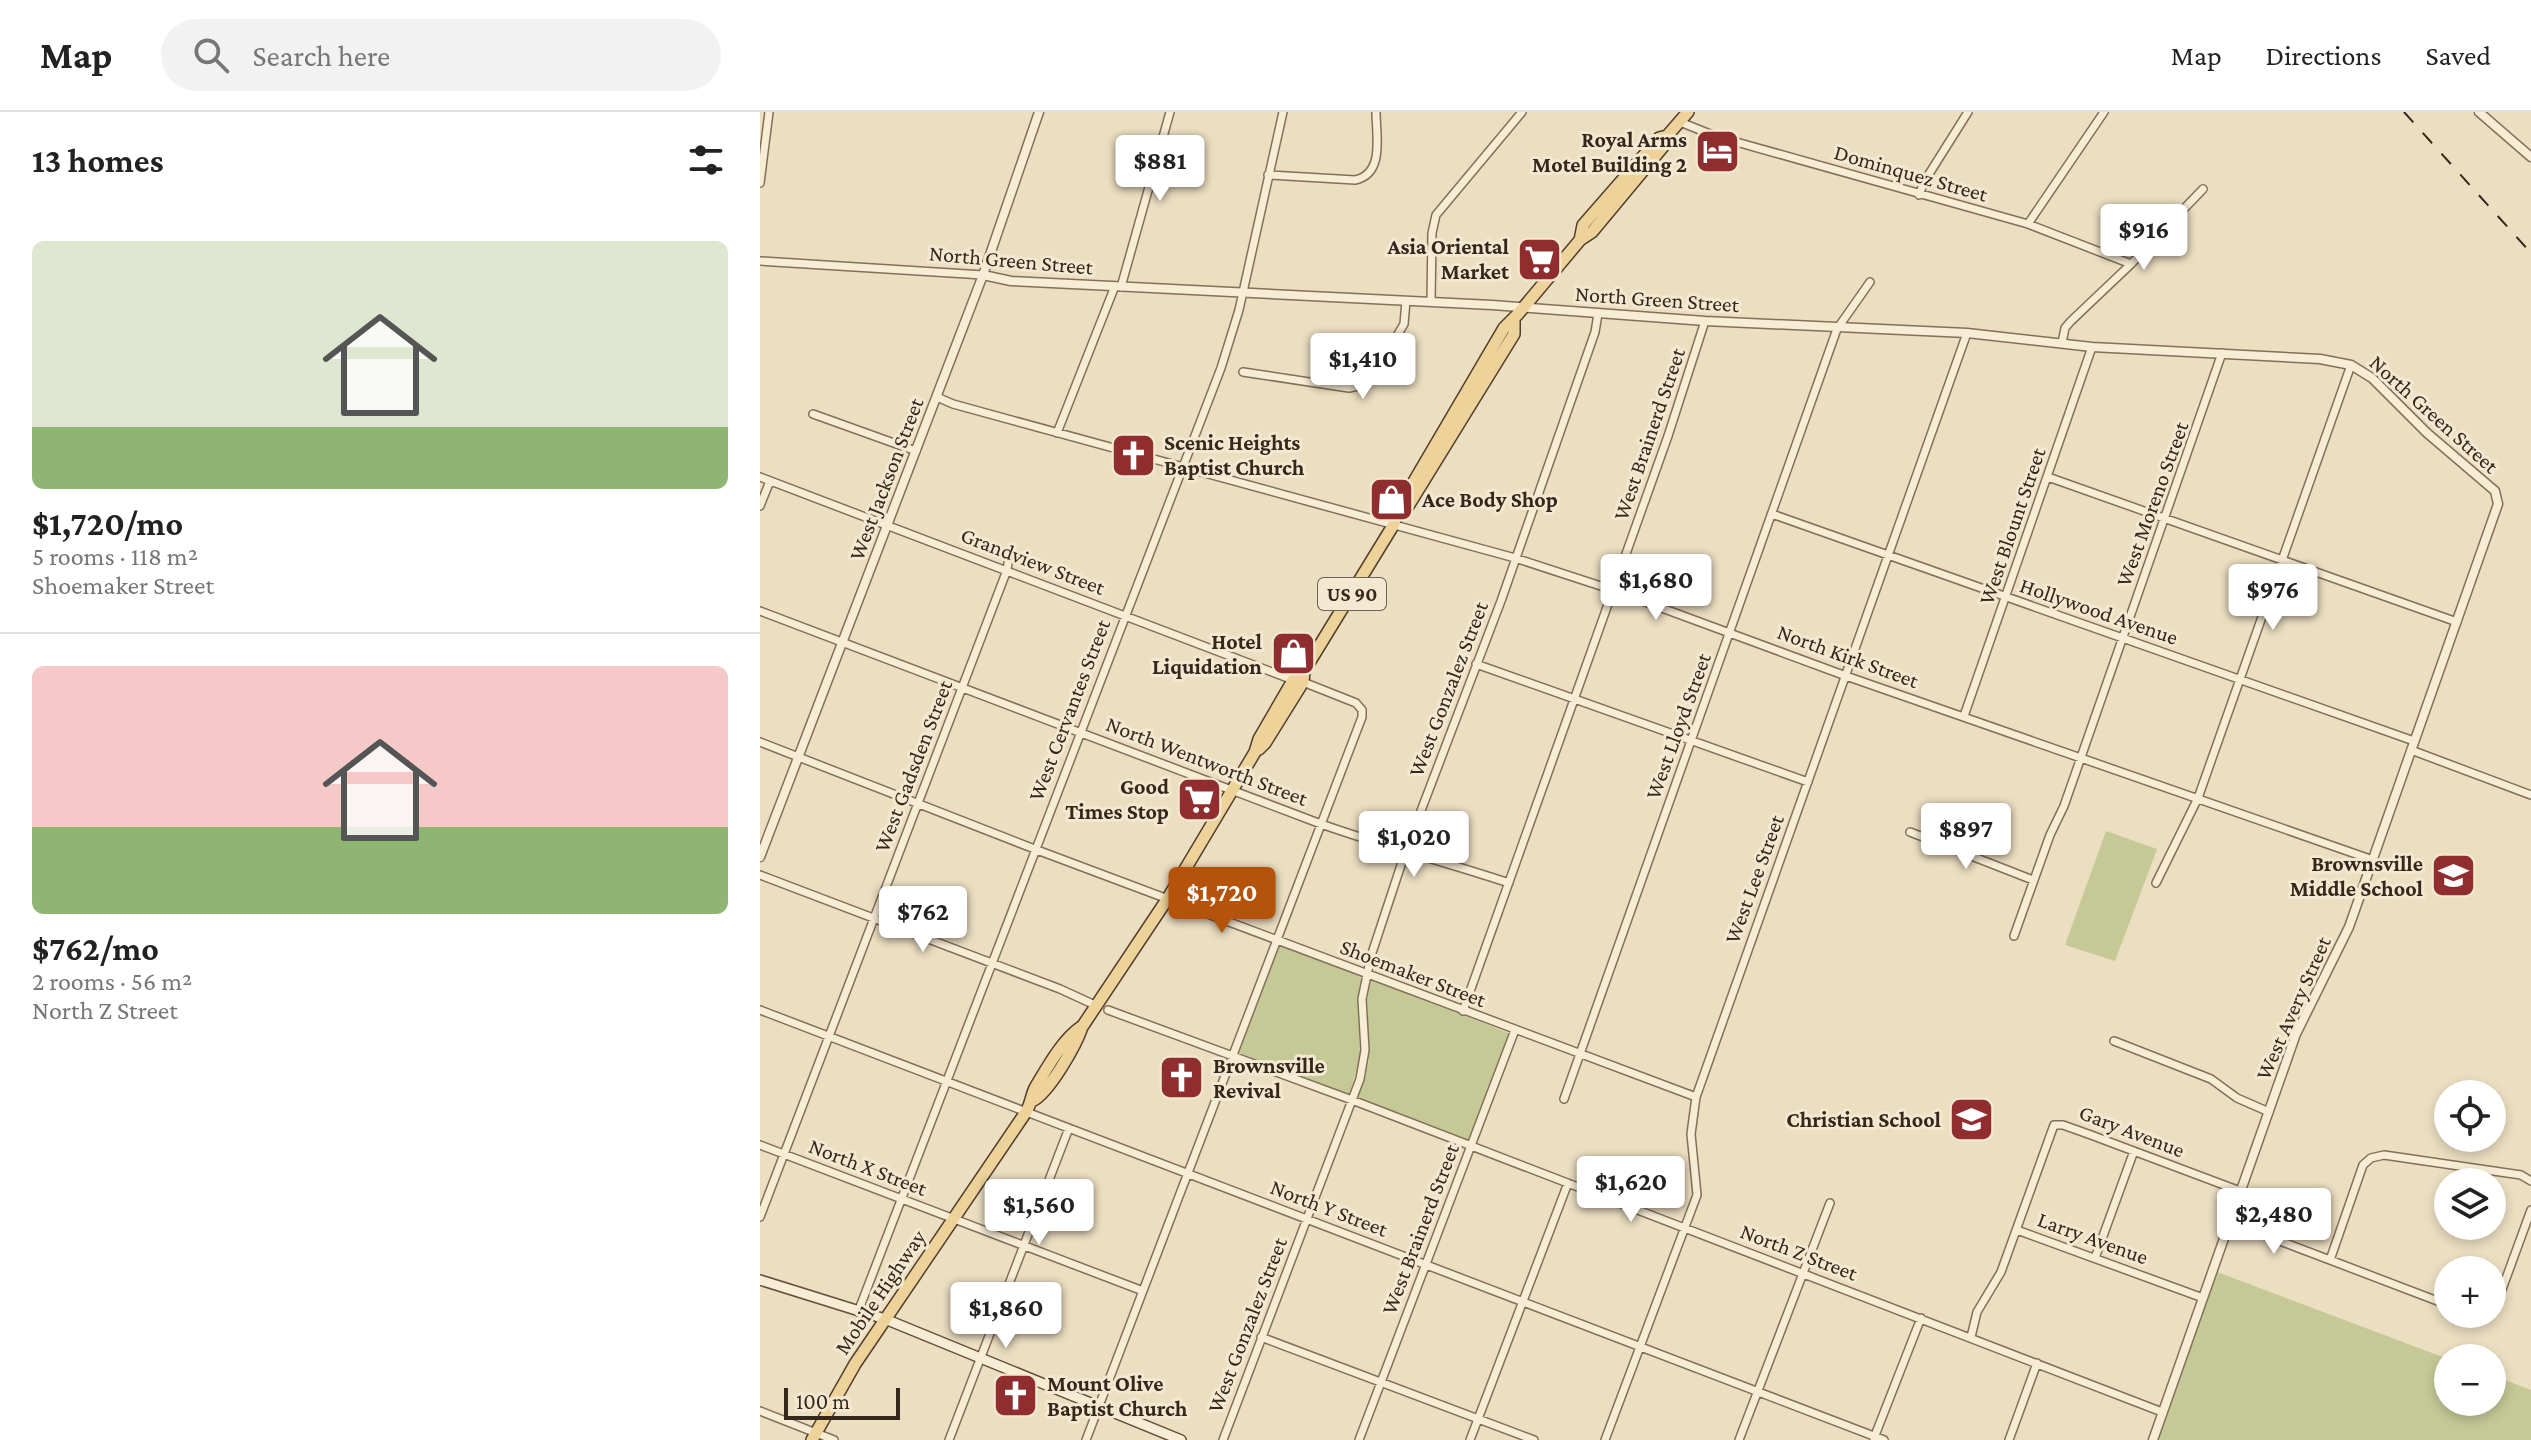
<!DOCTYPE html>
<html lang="en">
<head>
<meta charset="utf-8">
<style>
	:root { --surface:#fff; --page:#f2f2f2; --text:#222; --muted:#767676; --line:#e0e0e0; --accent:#b45309 }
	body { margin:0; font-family:"Crimson Pro",serif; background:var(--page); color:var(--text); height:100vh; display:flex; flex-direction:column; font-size:30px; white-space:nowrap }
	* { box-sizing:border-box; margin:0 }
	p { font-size:26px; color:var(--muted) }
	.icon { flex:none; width:44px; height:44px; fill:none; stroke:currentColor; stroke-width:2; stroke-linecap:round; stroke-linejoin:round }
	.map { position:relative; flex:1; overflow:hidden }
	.side { display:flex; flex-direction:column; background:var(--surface); width:760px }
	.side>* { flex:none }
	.fabs { position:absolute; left:1674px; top:968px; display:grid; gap:16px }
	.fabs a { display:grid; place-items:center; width:72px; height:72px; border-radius:50%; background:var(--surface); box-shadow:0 4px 12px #0003; font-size:40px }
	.scale { position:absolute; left:24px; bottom:20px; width:116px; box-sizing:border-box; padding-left:8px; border:4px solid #34281d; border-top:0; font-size:22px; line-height:28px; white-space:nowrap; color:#34281d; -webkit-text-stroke:6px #f3e8d0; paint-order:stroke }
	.price { position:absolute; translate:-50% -68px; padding:0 18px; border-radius:8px; background:#fff; color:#222; font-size:26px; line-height:52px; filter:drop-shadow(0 2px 4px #0008) }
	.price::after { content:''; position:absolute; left:50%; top:48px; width:24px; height:18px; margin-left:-12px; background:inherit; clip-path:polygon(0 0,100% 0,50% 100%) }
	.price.on { background:var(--accent); color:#fff }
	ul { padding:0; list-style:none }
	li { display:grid; align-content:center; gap:16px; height:424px; padding:0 32px }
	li+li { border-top:2px solid var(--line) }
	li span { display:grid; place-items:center; height:248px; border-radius:12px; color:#555 }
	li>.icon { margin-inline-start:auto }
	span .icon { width:144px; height:144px; fill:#fffc; stroke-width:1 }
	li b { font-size:34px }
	h2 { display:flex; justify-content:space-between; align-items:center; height:96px; padding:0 32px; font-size:34px }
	header { display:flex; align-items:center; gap:48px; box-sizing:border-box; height:112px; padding:0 40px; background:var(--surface); border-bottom:2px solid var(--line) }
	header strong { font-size:38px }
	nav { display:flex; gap:44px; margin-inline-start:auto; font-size:28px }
	.search { width:560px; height:72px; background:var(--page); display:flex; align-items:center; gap:20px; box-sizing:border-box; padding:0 28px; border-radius:44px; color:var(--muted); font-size:30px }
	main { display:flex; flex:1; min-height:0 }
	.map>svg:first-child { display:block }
	.green { fill:#c4c996 }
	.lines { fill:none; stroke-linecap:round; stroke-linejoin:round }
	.minor-casing { stroke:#846f5a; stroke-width:10 }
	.tertiary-casing { stroke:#846f5a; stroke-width:11 }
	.secondary-casing { stroke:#66503d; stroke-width:12 }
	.primary-casing { stroke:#523e2e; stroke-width:14 }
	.minor { stroke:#f7ecd4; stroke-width:7 }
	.tertiary { stroke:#f7ecd4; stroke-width:8 }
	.secondary { stroke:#f7ecd4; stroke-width:9 }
	.primary { stroke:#edd29a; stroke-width:11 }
	.rail { stroke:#34281d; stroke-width:2; stroke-dasharray:14 14; stroke-linecap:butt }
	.labels { text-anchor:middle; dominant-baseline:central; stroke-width:6; stroke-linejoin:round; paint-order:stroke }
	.shield { fill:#f3e8d0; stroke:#6d6253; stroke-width:2 }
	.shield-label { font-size:20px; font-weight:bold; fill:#34281d }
	.poi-label { font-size:22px; font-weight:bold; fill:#34281d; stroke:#f3e8d0; text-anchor:end }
	.street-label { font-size:22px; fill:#34281d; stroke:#f3e8d0 }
</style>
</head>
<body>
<header>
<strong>Map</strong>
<div class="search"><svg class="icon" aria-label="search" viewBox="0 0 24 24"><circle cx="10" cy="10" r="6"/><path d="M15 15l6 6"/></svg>Search here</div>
<nav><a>Map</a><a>Directions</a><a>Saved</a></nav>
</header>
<main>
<section class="side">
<h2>13 homes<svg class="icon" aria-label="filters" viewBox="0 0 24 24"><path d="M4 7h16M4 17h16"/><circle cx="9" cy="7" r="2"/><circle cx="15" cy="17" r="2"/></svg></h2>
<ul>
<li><span style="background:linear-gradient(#dfe7d0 75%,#8fb573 0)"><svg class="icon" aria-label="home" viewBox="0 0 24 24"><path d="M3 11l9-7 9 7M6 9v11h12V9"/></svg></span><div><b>$1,720/mo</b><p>5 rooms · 118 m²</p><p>Shoemaker Street</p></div></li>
<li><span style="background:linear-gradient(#f6c9c9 65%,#8fb573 0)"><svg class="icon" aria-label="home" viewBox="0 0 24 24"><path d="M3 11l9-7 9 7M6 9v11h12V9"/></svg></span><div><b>$762/mo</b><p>2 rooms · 56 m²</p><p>North Z Street</p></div></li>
</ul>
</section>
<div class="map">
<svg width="1771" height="1328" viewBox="0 0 1771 1328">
	<rect width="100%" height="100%" fill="#ebdec1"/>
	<path class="green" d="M 1346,719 L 1397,737 L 1355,849 L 1305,833 Z
		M 520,833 L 602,864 L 598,887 L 600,947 L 589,983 L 479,941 Z
		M 611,868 L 749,921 L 708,1029 L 597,986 L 609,949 L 607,888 Z
		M 1457,1160 L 1688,1247 L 1688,1290 L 1732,1290 L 1732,1263 L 1771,1278 L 1771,1328 L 1398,1328 Z"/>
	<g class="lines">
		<defs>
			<path id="minor" d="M 920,10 L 955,24 L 1268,112 L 1371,152
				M 508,63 L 595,68 C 625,62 616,23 616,0
				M 0,71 L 9,0
				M 1159,83 L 1164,70 L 1208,0
				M 1268,112 L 1344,0
				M 0,149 L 223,163
				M 361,175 L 410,0
				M 671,190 L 672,121 L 676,103 L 762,0
				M 1302,231 L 1305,216 L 1311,209 L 1371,152 L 1443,77
				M 483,260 L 589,276 L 603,273 L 613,264 L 644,212 L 646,189
				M 177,285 L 193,292 L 755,446 L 853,478 L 1086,564 L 1613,748
				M 53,302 L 156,339
				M 297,321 L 355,174
				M 0,365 L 533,568
				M 1288,365 L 1697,510
				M 0,394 L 10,369
				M 1012,402 L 1654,629
				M 0,499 L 561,712 C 623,734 686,750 749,771
				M 716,552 L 1048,670
				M 1204,604 L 1332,235
				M 0,630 L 277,738 L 936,985
				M 1651,638 L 1771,683
				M 1150,720 L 1273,768
				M 0,763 L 300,877 L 337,894
				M 1396,771 L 1438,686 L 1591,253
				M 1254,824 L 1290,723 L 1304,694 L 1462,241
				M 0,898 L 1124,1328
				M 348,898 L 592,988 L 1402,1300
				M 703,899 L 908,324 L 945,209
				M 1354,929 L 1451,967 L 1477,986 L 1509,1000
				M 804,987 L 1077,217 L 1110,170
				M 0,1033 L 383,1179
				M 0,1105 L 247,458 L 250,439
				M 1470,1110 L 1570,1148
				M 1257,1118 L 1443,1186
				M 1335,1146 L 1374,1039
				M 1688,1193 L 1570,1148 L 1603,1053 L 1611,1046 L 1624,1043 L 1761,1063 L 1771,1069
				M 1732,1197 L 1737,1191 L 1771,1098
				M 98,1200 L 461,256 L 479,198 L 523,0
				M 1714,1202 L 1721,1202
				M 501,1225 L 774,1328
				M 1211,1225 L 1217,1200 L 1241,1160 L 1294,1013 L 1303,1013 L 1331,1023 L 1480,1079
				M 0,1299 L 74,1328
				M 1114,1326 L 1161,1206
				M 189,1328 L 309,1016
				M 326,1328 L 602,605 L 602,598 L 596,591 L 543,570
				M 463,1328 L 600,967 L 605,938 L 602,887 L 611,844 L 646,738 L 741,489 L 835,220 L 838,202
				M 599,1328 L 755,918
				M 710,1328 L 808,1071
				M 845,1328 L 937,1083 L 931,1022 L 936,985 L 1207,221
				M 979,1328 L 1070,1091
				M 1249,1328 L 1277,1251"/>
			<path id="tertiary" d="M 1719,0 L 1771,45
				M 223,163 L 251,169 L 732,193 L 945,209 L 1207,221 L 1332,235 L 1560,247 L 1591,253 L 1612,266 L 1667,321 L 1735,379 L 1738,392 L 1589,815 L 1536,922 L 1393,1328
				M 0,745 L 223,163 L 279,0"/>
			<path id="secondary" d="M 0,1168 L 125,1207 L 421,1328"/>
			<path id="primary" d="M 820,128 L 823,113 L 899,26 L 907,24 L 928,0
				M 645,399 L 754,222 L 754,207
				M 499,637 L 505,631 L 543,570 L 544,559
				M 272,989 C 289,981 316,933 322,915 L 408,786 L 495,640 L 499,627 L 535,565 L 544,559 L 634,412 L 639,395 L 744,216 L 758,202 L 820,128 L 832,120 L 906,31 L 907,24
				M 52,1328 L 95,1252 L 266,1000 C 271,992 271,984 275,976 C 287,956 302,928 321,915"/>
		</defs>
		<use href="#minor" class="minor-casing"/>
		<use href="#tertiary" class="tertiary-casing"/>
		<use href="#secondary" class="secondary-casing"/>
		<use href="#primary" class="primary-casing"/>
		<use href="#minor" class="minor"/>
		<use href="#tertiary" class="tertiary"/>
		<use href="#secondary" class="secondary"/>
		<use href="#primary" class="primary"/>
		<path class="rail" d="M 1644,0 L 1771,141"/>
	</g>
	<defs>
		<symbol id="hotel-square" viewBox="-11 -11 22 22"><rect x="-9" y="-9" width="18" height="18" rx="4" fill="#902d2f" stroke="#f3e8d0"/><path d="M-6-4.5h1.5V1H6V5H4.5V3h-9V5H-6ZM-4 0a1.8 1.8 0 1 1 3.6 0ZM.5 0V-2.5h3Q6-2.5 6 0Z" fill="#fff"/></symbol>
		<symbol id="supermarket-square" viewBox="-11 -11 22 22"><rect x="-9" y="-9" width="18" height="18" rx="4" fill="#902d2f" stroke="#f3e8d0"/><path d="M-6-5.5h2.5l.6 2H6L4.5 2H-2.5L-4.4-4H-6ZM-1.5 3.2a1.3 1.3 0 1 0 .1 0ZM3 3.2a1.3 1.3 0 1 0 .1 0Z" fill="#fff"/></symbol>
		<symbol id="church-square" viewBox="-11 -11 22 22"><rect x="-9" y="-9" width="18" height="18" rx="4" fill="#902d2f" stroke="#f3e8d0"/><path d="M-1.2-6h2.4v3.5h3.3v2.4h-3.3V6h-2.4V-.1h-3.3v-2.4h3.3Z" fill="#fff"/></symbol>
		<symbol id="shop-square" viewBox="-11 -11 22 22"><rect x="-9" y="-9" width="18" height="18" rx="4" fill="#902d2f" stroke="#f3e8d0"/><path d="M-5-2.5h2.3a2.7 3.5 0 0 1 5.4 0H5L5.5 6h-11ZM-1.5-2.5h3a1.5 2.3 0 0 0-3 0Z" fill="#fff"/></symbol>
		<symbol id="school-square" viewBox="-11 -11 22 22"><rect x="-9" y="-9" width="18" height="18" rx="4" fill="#902d2f" stroke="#f3e8d0"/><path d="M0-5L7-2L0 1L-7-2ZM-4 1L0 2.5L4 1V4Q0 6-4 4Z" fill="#fff"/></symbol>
	</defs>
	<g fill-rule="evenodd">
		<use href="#hotel-square" x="932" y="14" width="51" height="51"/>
		<use href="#supermarket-square" x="754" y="122" width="51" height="51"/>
		<use href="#church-square" x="348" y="318" width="51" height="51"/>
		<use href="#shop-square" x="606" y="362" width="51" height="51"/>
		<use href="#shop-square" x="508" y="516" width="51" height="51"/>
		<use href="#supermarket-square" x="414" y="662" width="51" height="51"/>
		<use href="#school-square" x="1668" y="738" width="51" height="51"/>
		<use href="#church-square" x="396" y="940" width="51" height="51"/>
		<use href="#school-square" x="1186" y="982" width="51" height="51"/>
		<use href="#church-square" x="230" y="1258" width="51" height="51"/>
	</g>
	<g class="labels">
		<rect class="shield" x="558" y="466" width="68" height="32" rx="6"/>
		<g class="shield-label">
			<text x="592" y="482">US 90</text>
		</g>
		<g class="poi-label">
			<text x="927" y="27">Royal Arms<tspan x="927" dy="25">Motel Building 2</tspan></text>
			<text x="749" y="134">Asia Oriental<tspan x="749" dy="25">Market</tspan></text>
			<text x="404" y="330" text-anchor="start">Scenic Heights<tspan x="404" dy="25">Baptist Church</tspan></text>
			<text x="662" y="387" text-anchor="start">Ace Body Shop</text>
			<text x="502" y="529">Hotel<tspan x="502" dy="25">Liquidation</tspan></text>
			<text x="409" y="674">Good<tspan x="409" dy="25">Times Stop</tspan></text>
			<text x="1663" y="751">Brownsville<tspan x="1663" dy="25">Middle School</tspan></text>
			<text x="453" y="953" text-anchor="start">Brownsville<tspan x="453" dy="25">Revival</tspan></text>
			<text x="1181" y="1007">Christian School</text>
			<text x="287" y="1271" text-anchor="start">Mount Olive<tspan x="287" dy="25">Baptist Church</tspan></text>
		</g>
		<g class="street-label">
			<text transform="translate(1151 61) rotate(16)">Dominquez Street</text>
			<text transform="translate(251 148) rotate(5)">North Green Street</text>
			<text transform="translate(897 187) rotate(4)">North Green Street</text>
			<text transform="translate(1674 302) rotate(42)">North Green Street</text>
			<text transform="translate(889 322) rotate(-71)">West Brainerd Street</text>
			<text transform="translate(126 367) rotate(-69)">West Jackson Street</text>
			<text transform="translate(1392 392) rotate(-70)">West Moreno Street</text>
			<text transform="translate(1252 414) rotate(-71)">West Blount Street</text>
			<text transform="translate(273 449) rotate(21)">Grandview Street</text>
			<text transform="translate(1339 499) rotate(19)">Hollywood Avenue</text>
			<text transform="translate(1088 544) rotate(20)">North Kirk Street</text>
			<text transform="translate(688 577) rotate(-69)">West Gonzalez Street</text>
			<text transform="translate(309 598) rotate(-69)">West Cervantes Street</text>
			<text transform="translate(918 614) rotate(-70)">West Lloyd Street</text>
			<text transform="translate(447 649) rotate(21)">North Wentworth Street</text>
			<text transform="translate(153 654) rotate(-69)">West Gadsden Street</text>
			<text transform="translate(994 767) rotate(-70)">West Lee Street</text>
			<text transform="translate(653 861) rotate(21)">Shoemaker Street</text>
			<text transform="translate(1533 896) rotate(-66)">West Avery Street</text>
			<text transform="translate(1372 1019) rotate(21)">Gary Avenue</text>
			<text transform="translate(108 1055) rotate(21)">North X Street</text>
			<text transform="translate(569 1096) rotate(21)">North Y Street</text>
			<text transform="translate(660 1117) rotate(-69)">West Brainerd Street</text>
			<text transform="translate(1333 1126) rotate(20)">Larry Avenue</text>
			<text transform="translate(1039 1140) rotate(21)">North Z Street</text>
			<text transform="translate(120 1180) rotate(-56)">Mobile Highway</text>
			<text transform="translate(487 1213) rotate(-69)">West Gonzalez Street</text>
		</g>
	</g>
</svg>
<div class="fabs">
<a><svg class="icon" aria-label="locate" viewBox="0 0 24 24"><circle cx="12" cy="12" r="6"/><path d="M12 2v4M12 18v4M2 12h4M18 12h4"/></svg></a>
<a><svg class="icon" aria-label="layers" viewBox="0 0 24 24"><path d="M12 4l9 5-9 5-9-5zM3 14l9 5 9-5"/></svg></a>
<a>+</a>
<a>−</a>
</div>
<div class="scale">100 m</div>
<b class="price" style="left:400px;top:91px">$881</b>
<b class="price" style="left:1384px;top:160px">$916</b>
<b class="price" style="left:603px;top:289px">$1,410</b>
<b class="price" style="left:896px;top:510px">$1,680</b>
<b class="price" style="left:1513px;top:520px">$976</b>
<b class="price" style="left:1206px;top:759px">$897</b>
<b class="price" style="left:654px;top:767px">$1,020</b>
<b class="price on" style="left:462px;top:823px">$1,720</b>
<b class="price" style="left:163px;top:842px">$762</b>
<b class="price" style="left:871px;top:1112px">$1,620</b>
<b class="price" style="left:279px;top:1135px">$1,560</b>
<b class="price" style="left:1514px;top:1144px">$2,480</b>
<b class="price" style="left:246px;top:1238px">$1,860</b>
</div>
</main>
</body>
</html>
